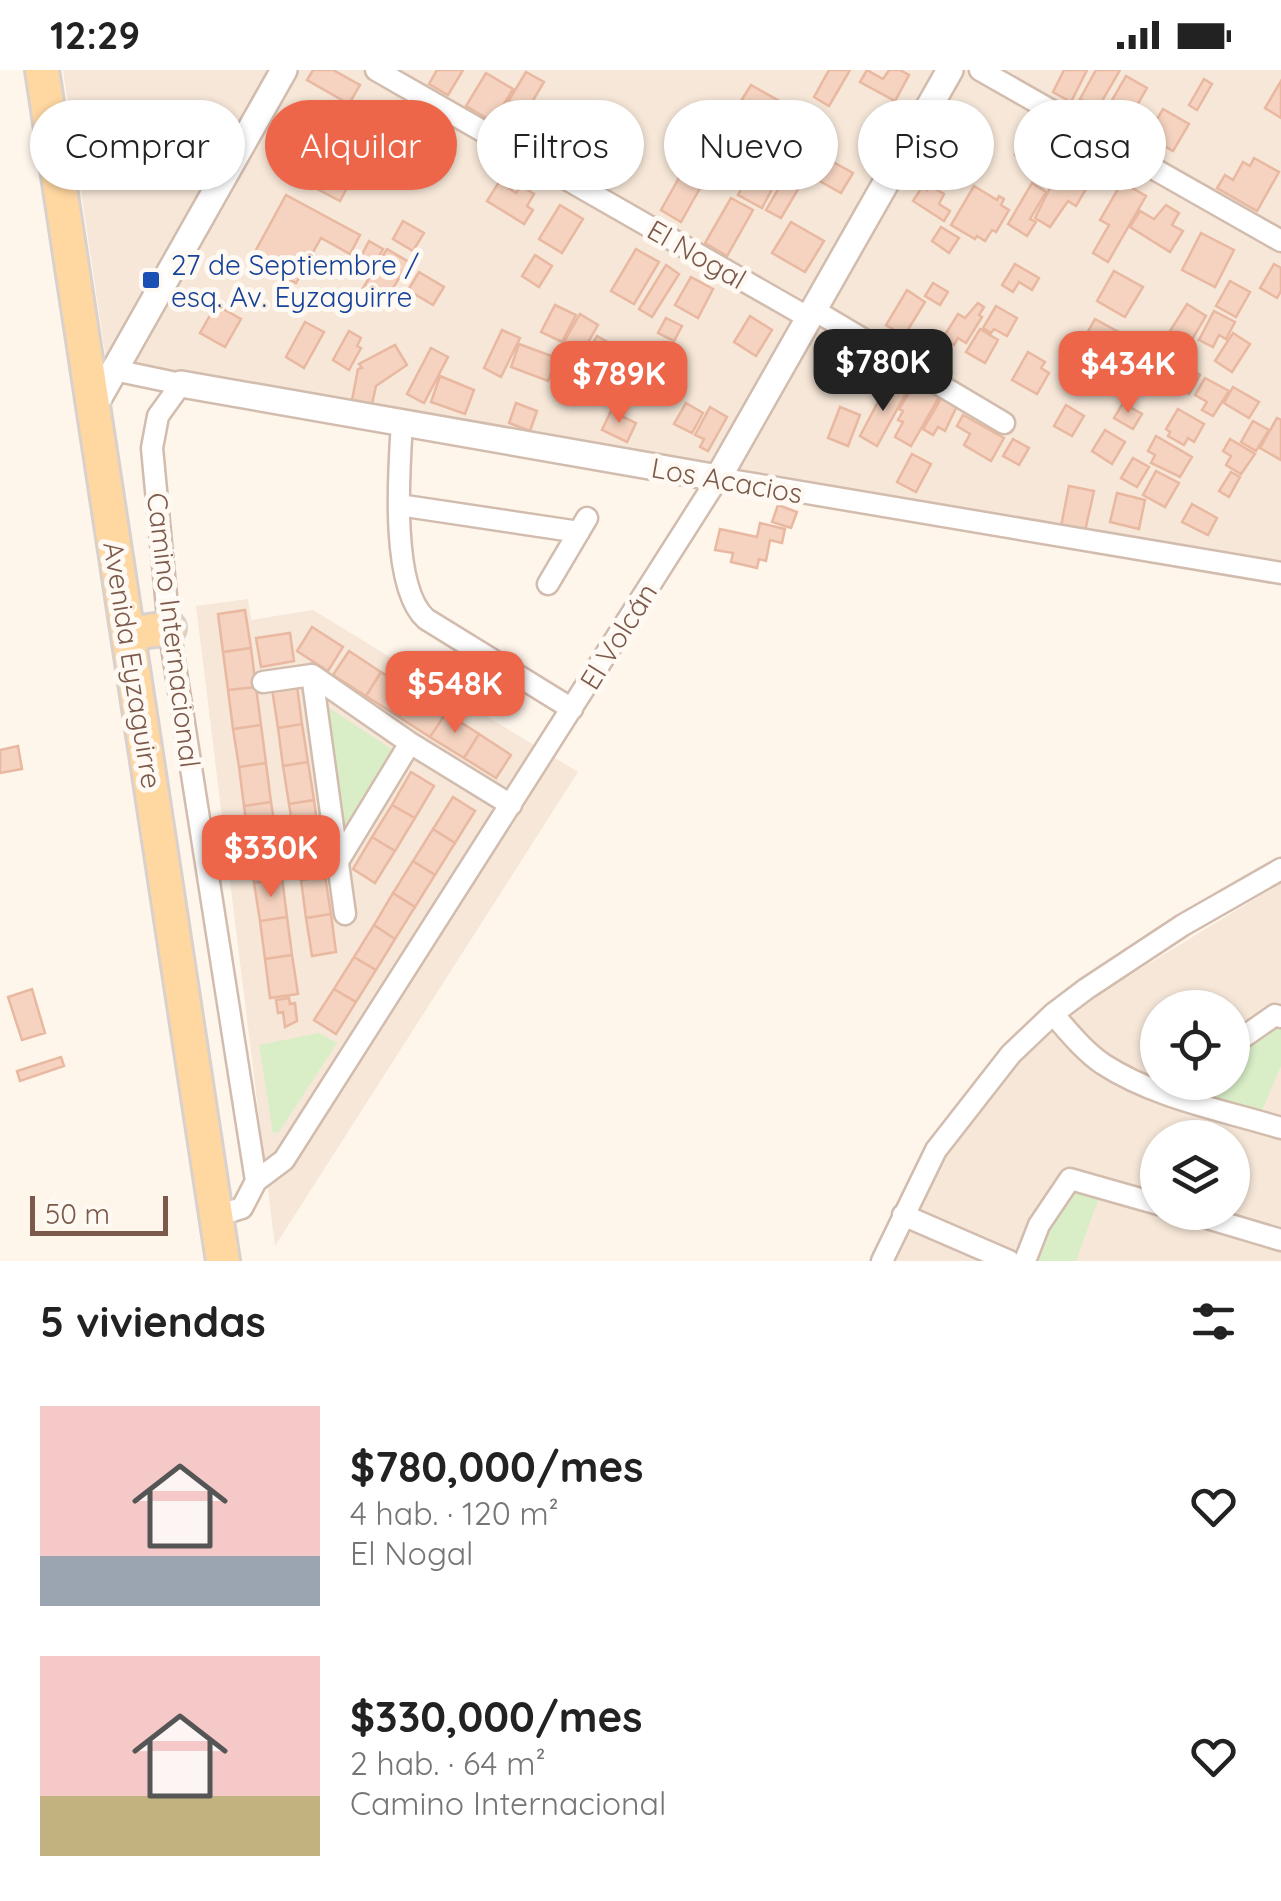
<!DOCTYPE html>
<html lang="es">
<head>
<meta charset="utf-8">
<style>
	:root { --surface:#fff; --page:#f6f6f6; --text:#222; --muted:#767676; --accent:#ee664a }
	body { margin:0; font-family:Quicksand,sans-serif; background:var(--page); color:var(--text); height:100vh; display:flex; flex-direction:column; font-size:38px; white-space:nowrap }
	* { box-sizing:border-box; margin:0 }
	p { font-size:32px; color:var(--muted) }
	.icon { flex:none; width:55px; height:55px; fill:none; stroke:currentColor; stroke-width:2; stroke-linecap:round; stroke-linejoin:round }
	.map { position:relative; height:1191px; overflow:hidden }
	.details { display:flex; flex-direction:column; background:var(--surface); flex:1 }
	.details>* { flex:none }
	.hud { position:absolute; left:30px; top:30px; width:1222px; height:90px; display:flex; gap:20px }
	.controls { position:absolute; left:1140px; top:920px; display:grid; gap:20px }
	.controls a { display:grid; place-items:center; width:110px; height:110px; border-radius:50%; background:var(--surface); box-shadow:0 2px 8px #0004; font-size:50px }
	.scale { position:absolute; left:30px; bottom:25px; width:138px; box-sizing:border-box; padding-left:10px; border:5px solid #7c5a4b; border-top:0; font-size:28px; line-height:35px; white-space:nowrap; color:#7c5a4b; -webkit-text-stroke:8px #fff9f3; paint-order:stroke }
	.price { position:absolute; translate:-50% -85px; padding:0 22px; border-radius:20px; background:var(--accent); color:#fff; font-size:32px; line-height:65px; filter:drop-shadow(0 2px 5px #0008) }
	.price::after { content:''; position:absolute; left:50%; top:60px; width:30px; height:22px; margin-left:-15px; background:inherit; clip-path:polygon(0 0,100% 0,50% 100%) }
	.price.current { background:#222; color:#fff }
	ul { padding:0; list-style:none }
	li { display:flex; align-items:center; gap:30px; height:250px; padding:0 40px }
	li span { display:grid; place-items:center; flex:none; width:280px; height:200px; border-radius:0px; color:#555 }
	li>.icon { margin-inline-start:auto }
	span .icon { width:120px; height:120px; fill:#fffc; stroke-width:1 }
	li b { font-size:42px }
	h2 { display:flex; justify-content:space-between; align-items:center; height:120px; padding:0 40px; font-size:42px }
	.tag { padding:0 35px; border-radius:45px; background:var(--surface); box-shadow:0 2px 8px #0004; font-size:35px; line-height:90px }
	.tag.current { background:var(--accent); color:#fff }
	.status { display:flex; justify-content:space-between; align-items:center; height:70px; padding:0 50px; background:var(--surface); direction:ltr }
	.status svg { height:28px; fill:currentColor }
	.map>svg:first-child { display:block }
	.residential { fill:#f6e7d8; fill-rule:evenodd }
	.green { fill:#d9eec7 }
	.building { fill:#f5d3c0; stroke:#e9b8a0; stroke-width:2.5 }
	.lines { fill:none; stroke-linecap:round; stroke-linejoin:round }
	.minor-casing { stroke:#d2bcae; stroke-width:25 }
	.tertiary-casing { stroke:#d2bcae; stroke-width:30 }
	.primary-casing { stroke:#dad1cd; stroke-width:38 }
	.minor { stroke:#fff; stroke-width:20 }
	.tertiary { stroke:#fff; stroke-width:25 }
	.primary { stroke:#ffd7a1; stroke-width:32 }
	.transit-dot { fill:#1a4fb4; stroke:#fff9f3; stroke-width:4 }
	.labels { text-anchor:middle; dominant-baseline:central; stroke-width:10; stroke-linejoin:round; paint-order:stroke }
	.street-label { font-size:28px; fill:#7c5a4b; stroke:#fff9f3 }
	.transit-label { font-size:28px; fill:#164399; stroke:#fff9f3; text-anchor:start }
</style>
</head>
<body>
<div class="status"><b>12:29</b><svg viewBox="0 0 49 12"><path d="M0 12V9h3v3zM5 12V6h3v6zM10 12V3h3v9zM15 12V0h3v12zM26 1h20v11H26zM47 4h2v5h-2z"/></svg></div>
<div class="map">
<svg width="1281" height="1191" viewBox="0 0 1281 1191">
	<rect width="100%" height="100%" fill="#fef5eb"/>
	<path class="residential" d="M 63,0 L 1281,0 L 1281,515 L 106,289 Z
		M 248,529 L 251,550 L 313,540 L 578,702 L 275,1176 L 196,536 Z
		M 1281,813 L 1281,1191 L 894,1191 L 946,1078 L 996,1015 L 1039,972 L 1104,921 ZM 1158,938 L 1232,938 L 1232,1012 L 1158,1012 ZM 1158,1068 L 1232,1068 L 1232,1142 L 1158,1142 Z"/>
	<path class="green" d="M 320,632 L 396,682 L 341,773 Z
		M 1272,956 L 1281,956 L 1281,996 L 1261,1043 L 1202,1022 L 1198,1013 L 1232,1012 L 1233,984 Z
		M 319,963 L 337,973 L 279,1062 L 273,1063 L 259,975 Z
		M 1070,1119 L 1101,1122 L 1076,1191 L 1031,1191 L 1036,1175 Z"/>
	<path class="building" d="M 313,0 L 333,0 L 360,15 L 349,34 L 307,10 Z
		M 437,0 L 463,0 L 448,25 L 429,14 Z
		M 829,0 L 850,0 L 829,36 L 814,27 Z
		M 867,0 L 883,9 L 889,0 L 900,0 L 909,5 L 895,31 L 860,12 Z
		M 1064,0 L 1087,0 L 1071,32 L 1053,22 Z
		M 1096,0 L 1120,0 L 1098,38 L 1080,29 Z
		M 526,2 L 544,12 L 517,57 L 499,47 Z
		M 486,3 L 513,19 L 493,52 L 466,36 Z
		M 1126,6 L 1147,18 L 1128,51 L 1118,45 L 1115,50 L 1104,44 Z
		M 1204,9 L 1212,14 L 1197,40 L 1189,35 Z
		M 1281,11 L 1281,48 L 1265,38 Z
		M 751,15 L 781,32 L 769,54 L 753,45 L 756,41 L 741,31 Z
		M 726,32 L 760,52 L 737,92 L 748,99 L 741,111 L 710,93 L 697,115 L 681,106 Z
		M 1163,39 L 1189,54 L 1173,81 L 1147,66 Z
		M 1029,61 L 1046,71 L 1042,78 L 1048,82 L 1038,98 L 1015,85 Z
		M 966,67 L 982,78 L 960,113 L 944,103 L 949,95 L 933,84 L 943,68 L 959,78 Z
		M 170,68 L 200,83 L 189,103 L 160,88 Z
		M 289,74 L 352,108 L 340,131 L 276,97 Z
		M 826,88 L 853,103 L 841,123 L 809,105 L 813,97 L 819,100 Z
		M 1254,88 L 1279,102 L 1257,141 L 1217,118 L 1225,105 L 1233,110 L 1243,92 L 1250,96 Z
		M 758,89 L 781,102 L 762,138 L 738,125 Z
		M 1060,101 L 1086,119 L 1076,136 L 1068,131 L 1050,157 L 1035,148 L 1050,118 L 1047,116 L 1054,103 L 1057,105 Z
		M 788,102 L 803,111 L 781,148 L 766,140 Z
		M 680,106 L 700,118 L 681,152 L 661,140 Z
		M 499,112 L 516,123 L 521,116 L 534,124 L 527,136 L 533,140 L 524,154 L 487,131 Z
		M 1122,112 L 1146,126 L 1108,192 L 1093,183 L 1109,155 L 1100,150 Z
		M 1032,113 L 1046,122 L 1030,149 L 1036,152 L 1027,166 L 1008,154 Z
		M 930,116 L 944,124 L 939,134 L 950,141 L 944,151 L 913,131 L 922,117 L 927,120 Z
		M 974,116 L 997,130 L 999,126 L 1004,129 L 1001,135 L 1009,140 L 996,162 L 992,160 L 985,171 L 977,166 L 975,169 L 951,155 Z
		M 286,125 L 360,165 L 350,184 L 321,168 L 296,213 L 251,189 Z
		M 731,128 L 753,140 L 727,186 L 705,173 Z
		M 560,135 L 583,149 L 562,183 L 539,169 Z
		M 1166,135 L 1179,143 L 1172,155 L 1183,161 L 1170,182 L 1130,157 L 1140,141 L 1154,149 Z
		M 403,151 L 424,163 L 413,181 L 393,169 Z
		M 791,152 L 824,171 L 805,202 L 772,183 Z
		M 941,157 L 959,168 L 949,183 L 932,171 Z
		M 1201,163 L 1234,180 L 1215,217 L 1182,200 Z
		M 369,171 L 383,179 L 371,201 L 357,194 Z
		M 387,179 L 409,192 L 385,231 L 363,218 Z
		M 636,179 L 659,192 L 634,234 L 611,221 Z
		M 535,185 L 552,196 L 539,217 L 522,206 Z
		M 1015,194 L 1039,208 L 1032,220 L 1019,212 L 1013,222 L 1002,215 Z
		M 1274,194 L 1281,198 L 1281,221 L 1277,228 L 1260,218 Z
		M 666,195 L 679,204 L 652,247 L 639,239 Z
		M 1114,201 L 1143,217 L 1125,247 L 1097,231 Z
		M 419,202 L 444,217 L 433,235 L 408,220 Z
		M 691,207 L 713,219 L 698,248 L 675,235 Z
		M 1230,211 L 1250,222 L 1236,247 L 1216,236 Z
		M 933,213 L 948,222 L 940,235 L 925,226 Z
		M 907,220 L 925,232 L 904,266 L 886,255 Z
		M 978,233 L 984,237 L 979,245 L 982,247 L 966,273 L 958,268 L 954,275 L 943,268 L 958,244 L 965,248 Z
		M 1187,234 L 1206,246 L 1190,273 L 1170,261 Z
		M 216,235 L 241,249 L 225,277 L 200,263 Z
		M 555,235 L 576,245 L 562,272 L 541,262 Z
		M 996,236 L 1017,248 L 1007,266 L 994,259 L 991,263 L 983,258 Z
		M 1214,241 L 1235,252 L 1226,269 L 1219,265 L 1213,277 L 1199,270 Z
		M 580,244 L 598,255 L 579,288 L 561,277 Z
		M 750,246 L 772,260 L 756,286 L 734,272 Z
		M 666,248 L 682,256 L 674,271 L 658,263 Z
		M 1095,249 L 1124,265 L 1099,312 L 1079,301 L 1095,272 L 1085,267 Z
		M 305,252 L 324,262 L 304,298 L 286,287 Z
		M 980,259 L 998,270 L 985,293 L 966,282 Z
		M 502,260 L 520,268 L 501,307 L 484,298 Z
		M 349,261 L 361,268 L 357,276 L 361,278 L 349,300 L 333,290 Z
		M 1233,263 L 1250,274 L 1232,302 L 1215,291 Z
		M 597,266 L 640,290 L 633,302 L 625,298 L 615,316 L 591,303 L 597,292 L 586,286 Z
		M 519,274 L 557,288 L 548,311 L 511,297 Z
		M 395,275 L 407,295 L 376,316 L 372,334 L 352,330 L 358,299 L 362,298 L 359,294 Z
		M 431,278 L 448,287 L 424,333 L 407,324 Z
		M 1028,282 L 1045,292 L 1041,298 L 1049,303 L 1037,324 L 1012,310 Z
		M 1179,293 L 1200,305 L 1189,324 L 1168,312 Z
		M 1121,294 L 1139,303 L 1124,329 L 1107,319 Z
		M 440,306 L 474,320 L 465,344 L 431,332 Z
		M 1205,308 L 1229,321 L 1213,346 L 1202,340 L 1207,332 L 1195,325 Z
		M 888,313 L 906,323 L 877,376 L 860,366 Z
		M 1233,317 L 1259,332 L 1249,348 L 1224,333 Z
		M 912,318 L 920,323 L 923,318 L 939,327 L 911,376 L 895,367 L 903,352 L 898,350 L 903,341 L 899,339 Z
		M 942,327 L 957,336 L 945,361 L 938,357 L 933,365 L 923,359 Z
		M 516,333 L 537,341 L 530,361 L 509,353 Z
		M 686,333 L 703,343 L 692,363 L 674,354 Z
		M 1123,333 L 1142,344 L 1133,359 L 1114,348 Z
		M 1066,335 L 1084,346 L 1072,366 L 1054,356 Z
		M 710,337 L 727,347 L 708,381 L 700,377 L 704,369 L 695,365 Z
		M 840,337 L 860,345 L 848,376 L 828,368 Z
		M 1178,339 L 1204,354 L 1194,372 L 1188,368 L 1184,375 L 1168,366 L 1170,362 L 1166,359 Z
		M 611,341 L 636,353 L 627,372 L 602,360 Z
		M 963,345 L 1004,368 L 991,391 L 964,375 L 970,364 L 957,356 Z
		M 1277,348 L 1281,350 L 1281,390 L 1260,378 Z
		M 1253,351 L 1269,360 L 1256,381 L 1241,372 Z
		M 1105,360 L 1125,372 L 1112,394 L 1092,381 Z
		M 1156,366 L 1192,387 L 1180,407 L 1151,393 L 1155,385 L 1148,381 Z
		M 1013,369 L 1029,378 L 1019,395 L 1003,386 Z
		M 1230,369 L 1255,384 L 1241,404 L 1226,395 L 1231,386 L 1223,381 Z
		M 912,384 L 931,394 L 916,422 L 897,412 Z
		M 1133,388 L 1149,397 L 1137,417 L 1121,408 Z
		M 1156,401 L 1179,413 L 1165,437 L 1143,425 Z
		M 1231,402 L 1240,407 L 1229,427 L 1219,421 Z
		M 1069,416 L 1094,421 L 1085,461 L 1061,456 Z
		M 1117,423 L 1145,430 L 1139,459 L 1110,452 Z
		M 1192,434 L 1217,448 L 1208,465 L 1182,452 Z
		M 778,435 L 797,442 L 791,458 L 772,452 Z
		M 760,453 L 785,459 L 782,473 L 770,470 L 766,491 L 759,489 L 757,498 L 731,492 L 733,483 L 715,480 L 720,459 L 757,467 Z
		M 245,540 L 251,578 L 223,582 L 218,544 Z
		M 312,557 L 343,577 L 328,601 L 297,581 Z
		M 290,563 L 294,591 L 261,597 L 256,568 Z
		M 251,578 L 256,617 L 228,620 L 223,582 Z
		M 349,581 L 381,602 L 366,626 L 333,605 Z
		M 381,602 L 414,623 L 399,647 L 366,626 Z
		M 297,616 L 302,654 L 278,658 L 272,619 Z
		M 256,617 L 261,655 L 233,659 L 228,620 Z
		M 414,623 L 446,643 L 430,667 L 399,647 Z
		M 446,643 L 479,664 L 464,688 L 430,667 Z
		M 302,654 L 308,692 L 283,696 L 278,658 Z
		M 261,655 L 266,693 L 239,697 L 233,659 Z
		M 479,664 L 511,685 L 496,708 L 464,688 Z
		M 18,676 L 22,699 L 0,703 L 0,680 Z
		M 308,692 L 314,730 L 289,734 L 283,696 Z
		M 266,693 L 271,732 L 244,736 L 239,697 Z
		M 411,702 L 434,716 L 415,748 L 392,735 Z
		M 453,727 L 475,741 L 455,773 L 433,759 Z
		M 314,730 L 319,768 L 295,771 L 289,734 Z
		M 271,732 L 277,770 L 249,774 L 244,736 Z
		M 392,735 L 415,748 L 395,781 L 372,767 Z
		M 433,759 L 455,773 L 435,805 L 413,791 Z
		M 372,767 L 395,781 L 375,813 L 353,799 Z
		M 319,768 L 325,806 L 301,810 L 295,771 Z
		M 277,770 L 282,808 L 254,813 L 249,774 Z
		M 413,791 L 435,805 L 415,837 L 393,823 Z
		M 325,806 L 331,844 L 306,848 L 301,810 Z
		M 282,808 L 287,847 L 260,851 L 254,813 Z
		M 393,823 L 415,837 L 395,869 L 374,855 Z
		M 331,844 L 336,882 L 312,886 L 306,848 Z
		M 287,847 L 292,885 L 265,889 L 260,851 Z
		M 374,855 L 395,869 L 376,900 L 354,887 Z
		M 292,885 L 298,924 L 270,928 L 265,889 Z
		M 354,887 L 376,900 L 356,932 L 334,919 Z
		M 32,919 L 45,963 L 22,970 L 8,927 Z
		M 334,919 L 356,932 L 336,964 L 314,950 Z
		M 289,928 L 290,934 L 295,933 L 297,951 L 285,957 L 283,942 L 278,943 L 276,930 Z
		M 61,987 L 64,996 L 20,1011 L 17,1001 Z"/>
	<g class="lines">
		<defs>
			<path id="minor" d="M 376,0 L 809,248
				M 980,0 L 1281,171
				M 814,240 L 1004,353
				M 114,300 L 181,314
				M 181,314 L 158,346 L 152,378 L 169,558 L 256,1111 L 242,1138 L 216,1146
				M 402,353 C 399,399 390,517 426,549 L 572,639
				M 399,435 L 579,462
				M 548,514 L 587,448
				M 312,605 L 345,844
				M 312,605 L 410,673 L 511,735
				M 263,612 L 312,605
				M 337,793 L 410,673
				M 1053,944 C 1068,961 1083,980 1103,994 C 1155,1028 1222,1040 1281,1058
				M 1232,975 L 1275,945 L 1281,947
				M 256,1111 L 284,1090 L 718,408 L 1281,503
				M 1187,1142 L 1281,1170
				M 903,1145 L 1009,1191
				M 882,1191 L 936,1080 L 1011,984 L 1053,944 L 1086,919 L 1183,855 L 1281,799
				M 1025,1191 L 1039,1155 L 1070,1109 L 1158,1134"/>
			<path id="tertiary" d="M 181,314 L 718,408 L 950,0
				M 93,338 L 284,0"/>
			<path id="primary" d="M 42,0 L 223,1191
				M 128,564 L 169,558"/>
		</defs>
		<use href="#minor" class="minor-casing"/>
		<use href="#tertiary" class="tertiary-casing"/>
		<use href="#primary" class="primary-casing"/>
		<use href="#minor" class="minor"/>
		<use href="#tertiary" class="tertiary"/>
		<use href="#primary" class="primary"/>
	</g>
	<rect class="transit-dot" x="141" y="200" width="20" height="20" rx="5"/>
	<g class="labels">
		<g class="street-label">
			<text transform="translate(697 184) rotate(30)">El Nogal</text>
			<text transform="translate(727 410) rotate(10)">Los Acacios</text>
			<text transform="translate(174 560) rotate(83)">Camino Internacional</text>
			<text transform="translate(618 566) rotate(-58)">El Volcán</text>
			<text transform="translate(133 595) rotate(81)">Avenida Eyzaguirre</text>
		</g>
		<g class="transit-label">
			<text x="171" y="194">27 de Septiembre /<tspan x="171" dy="32">esq. Av. Eyzaguirre</tspan></text>
		</g>
	</g>
</svg>
<div class="controls">
<a><svg class="icon" aria-label="locate" viewBox="0 0 24 24"><circle cx="12" cy="12" r="6"/><path d="M12 2v4M12 18v4M2 12h4M18 12h4"/></svg></a>
<a><svg class="icon" aria-label="layers" viewBox="0 0 24 24"><path d="M12 4l9 5-9 5-9-5zM3 14l9 5 9-5"/></svg></a>
</div>
<div class="scale">50 m</div>
<b class="price current" style="left:883px;top:344px">$780K</b>
<b class="price" style="left:1128px;top:346px">$434K</b>
<b class="price" style="left:619px;top:356px">$789K</b>
<b class="price" style="left:455px;top:666px">$548K</b>
<b class="price" style="left:271px;top:830px">$330K</b>
<div class="hud">
<a class="tag">Comprar</a>
<a class="tag current">Alquilar</a>
<a class="tag">Filtros</a>
<a class="tag">Nuevo</a>
<a class="tag">Piso</a>
<a class="tag">Casa</a>
</div>
</div>
<section class="details">
<h2>5 viviendas<svg class="icon" aria-label="filters" viewBox="0 0 24 24"><path d="M4 7h16M4 17h16"/><circle cx="9" cy="7" r="2"/><circle cx="15" cy="17" r="2"/></svg></h2>
<ul>
<li><span style="background:linear-gradient(#f6c9c9 75%,#9aa5b1 0)"><svg class="icon" aria-label="home" viewBox="0 0 24 24"><path d="M3 11l9-7 9 7M6 9v11h12V9"/></svg></span><div><b>$780,000/mes</b><p>4 hab. · 120 m²</p><p>El Nogal</p></div><svg class="icon" aria-label="heart" viewBox="0 0 24 24"><path d="M12 20l-8-8c-3-5 5-10 8-4 3-6 11-1 8 4z"/></svg></li>
<li><span style="background:linear-gradient(#f6c9c9 70%,#c2b280 0)"><svg class="icon" aria-label="home" viewBox="0 0 24 24"><path d="M3 11l9-7 9 7M6 9v11h12V9"/></svg></span><div><b>$330,000/mes</b><p>2 hab. · 64 m²</p><p>Camino Internacional</p></div><svg class="icon" aria-label="heart" viewBox="0 0 24 24"><path d="M12 20l-8-8c-3-5 5-10 8-4 3-6 11-1 8 4z"/></svg></li>
</ul>
</section>
</body>
</html>
